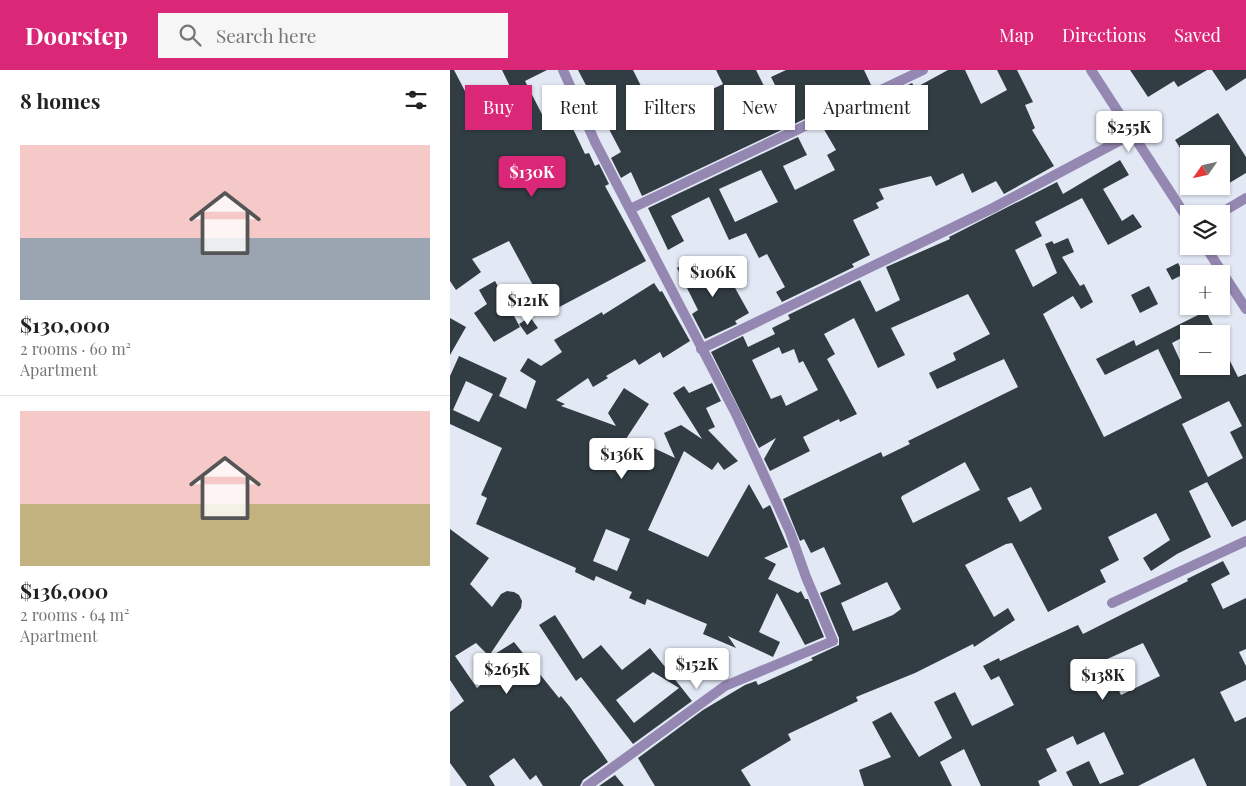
<!DOCTYPE html>
<html lang="en">
<head>
<meta charset="utf-8">
<style>
	:root { --surface:#fff; --page:#f6f6f6; --text:#222; --muted:#767676; --line:#e0e0e0; --accent:#db2777 }
	body { margin:0; font-family:"Playfair Display",serif; background:var(--page); color:var(--text); height:100vh; display:flex; flex-direction:column; font-size:19px; white-space:nowrap }
	* { box-sizing:border-box; margin:0 }
	p { font-size:16px; color:var(--muted) }
	.icon { flex:none; width:28px; height:28px; fill:none; stroke:currentColor; stroke-width:2; stroke-linecap:round; stroke-linejoin:round }
	.map { position:relative; flex:1; overflow:hidden }
	.drawer { display:flex; flex-direction:column; background:var(--surface); width:450px }
	.drawer>* { flex:none }
	.banner { position:absolute; left:15px; top:15px; width:475px; height:45px; display:flex; gap:10px }
	.needle { width:32px; rotate:236deg }
	.fabs { position:absolute; left:730px; top:75px; display:grid; gap:10px }
	.fabs a { display:grid; place-items:center; width:50px; height:50px; border-radius:0px; background:var(--surface); box-shadow:0 1px 4px #0004; font-size:25px }
	.price { position:absolute; translate:-50% -42px; padding:0 11px; border-radius:5px; background:#fff; color:#222; font-size:16px; line-height:32px; filter:drop-shadow(0 1px 2px #0008) }
	.price::after { content:''; position:absolute; left:50%; top:30px; width:15px; height:11px; margin-left:-8px; background:inherit; clip-path:polygon(0 0,100% 0,50% 100%) }
	.price.on { background:var(--accent); color:#fff }
	ul { padding:0; list-style:none }
	li { display:grid; align-content:center; gap:10px; height:265px; padding:0 20px }
	li+li { border-top:1px solid var(--line) }
	li span { display:grid; place-items:center; height:155px; border-radius:0px; color:#555 }
	li>.icon { margin-inline-start:auto }
	span .icon { width:90px; height:90px; fill:#fffc; stroke-width:1 }
	li b { font-size:21px }
	h2 { display:flex; justify-content:space-between; align-items:center; height:60px; padding:0 20px; font-size:21px }
	.pill { padding:0 18px; border-radius:0px; background:var(--surface); box-shadow:0 1px 4px #0004; font-size:18px; line-height:45px }
	.pill.on { background:var(--accent); color:#fff }
	header { display:flex; align-items:center; gap:30px; box-sizing:border-box; height:70px; padding:0 25px; background:var(--accent); color:#fff }
	header strong { font-size:24px }
	nav { display:flex; gap:28px; margin-inline-start:auto; font-size:18px }
	.search { width:350px; height:45px; background:var(--page); display:flex; align-items:center; gap:12px; box-sizing:border-box; padding:0 18px; border-radius:0px; color:var(--muted); font-size:19px }
	main { display:flex; flex:1; min-height:0 }
	.map>svg:first-child { display:block }
	.building { fill:#323d43; fill-rule:evenodd }
	.lines { fill:none; stroke-linecap:round; stroke-linejoin:round }
	.street { stroke:#9487b2; stroke-width:10 }
</style>
</head>
<body>
<header>
<strong>Doorstep</strong>
<div class="search"><svg class="icon" aria-label="search" viewBox="0 0 24 24"><circle cx="10" cy="10" r="6"/><path d="M15 15l6 6"/></svg>Search here</div>
<nav><a>Map</a><a>Directions</a><a>Saved</a></nav>
</header>
<main>
<section class="drawer">
<h2>8 homes<svg class="icon" aria-label="filters" viewBox="0 0 24 24"><path d="M4 7h16M4 17h16"/><circle cx="9" cy="7" r="2"/><circle cx="15" cy="17" r="2"/></svg></h2>
<ul>
<li><span style="background:linear-gradient(#f6c9c9 60%,#9aa5b1 0)"><svg class="icon" aria-label="home" viewBox="0 0 24 24"><path d="M3 11l9-7 9 7M6 9v11h12V9"/></svg></span><div><b>$130,000</b><p>2 rooms · 60 m²</p><p>Apartment</p></div></li>
<li><span style="background:linear-gradient(#f6c9c9 60%,#c2b280 0)"><svg class="icon" aria-label="home" viewBox="0 0 24 24"><path d="M3 11l9-7 9 7M6 9v11h12V9"/></svg></span><div><b>$136,000</b><p>2 rooms · 64 m²</p><p>Apartment</p></div></li>
</ul>
</section>
<div class="map">
<svg width="796" height="716" viewBox="0 0 796 716">
	<rect width="100%" height="100%" fill="#e2e8f4"/>
	<path class="building" d="M 0,0 L 4,0 L 29,48 L 67,31 L 52,0 L 97,0 L 75,11 L 97,54 L 116,44 L 135,84 L 139,83 L 145,96 L 149,94 L 159,114 L 155,116 L 196,191 L 98,243 L 59,171 L 22,189 L 31,202 L 6,220 L 0,211 Z
		M 128,0 L 183,0 L 197,28 L 222,15 L 232,34 L 273,14 L 266,0 L 306,0 L 314,16 L 301,22 L 315,52 L 338,41 L 321,7 L 336,0 L 414,0 L 422,17 L 192,126 L 181,102 L 171,108 L 161,88 L 171,82 Z
		M 498,0 L 515,0 L 531,34 L 557,20 L 547,0 L 567,0 L 583,32 L 575,35 L 585,58 L 582,60 L 604,96 L 554,124 L 546,111 L 522,123 L 513,103 L 486,116 L 481,106 L 429,119 L 434,129 L 426,133 L 429,138 L 403,150 L 420,185 L 402,194 L 404,197 L 332,232 L 326,222 L 335,217 L 317,184 L 309,188 L 296,163 L 279,170 L 259,127 L 221,146 L 234,171 L 218,180 L 198,138 L 348,67 L 357,85 L 333,96 L 345,120 L 385,100 L 377,85 L 386,80 L 372,56 L 462,13 L 465,18 ZM 311,100 L 328,132 L 285,152 L 269,119 Z
		M 680,0 L 757,0 L 728,17 L 724,11 L 698,27 Z
		M 762,0 L 796,0 L 796,8 L 776,21 Z
		M 768,43 L 796,87 L 796,103 L 771,118 L 771,84 L 734,84 L 725,70 Z
		M 670,90 L 679,105 L 653,119 L 672,151 L 683,144 L 692,157 L 658,175 L 632,128 L 585,152 L 592,166 L 565,180 L 583,217 L 607,203 L 595,174 L 602,171 L 604,174 L 618,168 L 624,182 L 612,187 L 630,216 L 634,214 L 643,232 L 631,239 L 623,226 L 593,244 L 654,367 L 732,328 L 708,279 L 655,305 L 646,289 L 684,270 L 686,276 L 756,241 L 767,264 L 739,264 L 722,273 L 735,301 L 745,296 L 771,296 L 771,273 L 788,307 L 796,304 L 796,450 L 782,457 L 757,412 L 739,421 L 761,467 L 727,484 L 701,501 L 693,488 L 720,470 L 706,443 L 658,467 L 669,490 L 650,500 L 656,512 L 598,542 L 562,473 L 556,474 L 515,495 L 544,547 L 558,538 L 565,550 L 524,577 L 523,574 L 465,603 L 406,627 L 408,631 L 338,664 L 341,670 L 291,700 L 301,716 L 205,716 L 188,688 L 253,640 L 295,615 L 306,611 L 308,615 L 363,590 L 361,588 L 389,575 L 389,568 L 370,523 L 391,514 L 374,477 L 361,483 L 354,469 L 350,471 L 333,429 L 431,382 L 433,387 L 460,374 L 458,371 L 568,317 L 554,289 L 487,319 L 479,303 L 506,290 L 503,283 L 540,264 L 518,224 L 441,258 L 455,285 L 428,298 L 404,248 L 374,264 L 385,284 L 377,289 L 407,344 L 390,352 L 389,349 L 353,367 L 360,381 L 320,401 L 314,389 L 326,368 L 309,378 L 261,282 L 293,266 L 298,277 L 325,264 L 322,258 L 340,249 L 338,245 L 410,210 L 426,242 L 450,230 L 436,197 L 500,169 L 499,167 L 607,112 L 613,124 ZM 329,277 L 332,284 L 344,279 L 349,293 L 353,291 L 368,320 L 336,336 L 331,325 L 321,329 L 302,290 ZM 779,331 L 792,356 L 780,362 L 793,388 L 758,407 L 732,354 ZM 515,392 L 530,420 L 463,453 L 451,428 L 452,426 ZM 581,417 L 592,439 L 570,452 L 557,428 ZM 437,512 L 451,539 L 443,545 L 403,561 L 391,533 Z
		M 242,188 L 249,202 L 270,191 L 299,243 L 285,251 L 287,254 L 255,269 L 242,244 L 248,240 L 227,198 Z
		M 728,193 L 734,204 L 722,210 L 716,199 Z
		M 45,211 L 70,257 L 44,272 L 24,243 L 37,234 L 29,220 Z
		M 204,213 L 210,222 L 212,221 L 240,271 L 213,288 L 210,282 L 189,295 L 185,289 L 156,306 L 158,308 L 143,317 L 138,308 L 106,330 L 115,334 L 111,336 L 166,356 L 158,343 L 174,318 L 199,334 L 164,387 L 193,373 L 225,388 L 214,363 L 231,355 L 252,369 L 223,323 L 234,316 L 239,323 L 262,313 L 271,331 L 256,338 L 265,357 L 258,360 L 288,391 L 274,400 L 268,392 L 262,400 L 234,381 L 198,460 L 258,487 L 299,414 L 313,439 L 320,435 L 338,477 L 314,488 L 326,494 L 318,509 L 348,523 L 351,521 L 355,529 L 358,529 L 374,567 L 355,575 L 327,523 L 309,562 L 330,572 L 323,587 L 278,566 L 286,578 L 253,564 L 257,554 L 197,529 L 195,535 L 179,528 L 182,522 L 146,506 L 144,511 L 125,502 L 126,498 L 26,454 L 37,428 L 31,425 L 52,378 L 0,354 L 0,306 L 9,286 L 57,308 L 49,326 L 76,339 L 86,311 L 70,301 L 78,288 L 91,296 L 112,282 L 104,270 L 152,242 L 153,245 ZM 16,311 L 43,324 L 29,352 L 3,340 ZM 156,459 L 180,469 L 167,501 L 143,491 Z
		M 699,216 L 708,234 L 690,243 L 681,225 Z
		M 80,247 L 88,258 L 77,265 L 69,254 Z
		M 0,248 L 16,257 L 0,285 Z
		M 0,459 L 39,488 L 20,514 L 42,537 L 51,524 L 57,521 L 64,522 L 69,525 L 72,531 L 71,538 L 39,586 L 26,573 L 5,586 L 27,618 L 51,598 L 40,587 L 64,572 L 109,628 L 111,626 L 120,637 L 158,692 L 133,710 L 130,716 L 93,716 L 86,705 L 80,710 L 64,688 L 39,706 L 45,716 L 17,716 L 0,693 L 0,642 L 14,631 L 0,610 Z
		M 773,491 L 780,504 L 761,514 L 773,539 L 796,528 L 796,579 L 789,582 L 796,596 L 796,610 L 770,622 L 785,652 L 796,647 L 796,716 L 757,716 L 744,688 L 688,716 L 623,716 L 616,702 L 639,691 L 650,714 L 674,704 L 654,662 L 627,675 L 623,666 L 596,679 L 607,701 L 588,711 L 590,716 L 531,716 L 514,679 L 490,692 L 502,716 L 414,716 L 409,700 L 441,687 L 422,652 L 441,642 L 469,687 L 502,668 L 484,632 L 505,622 L 522,656 L 564,635 L 549,606 L 541,610 L 533,596 L 549,588 L 550,591 L 628,555 L 633,564 L 738,511 L 737,509 ZM 693,573 L 710,606 L 671,625 L 655,590 Z
		M 105,545 L 133,589 L 151,575 L 172,600 L 200,578 L 242,631 L 183,674 L 131,607 L 126,611 L 89,555 ZM 203,602 L 229,618 L 184,653 L 166,630 Z
		M 165,705 L 174,716 L 149,716 Z"/>
	<g class="lines">
		<path class="street" d="M 113,0 L 145,72 L 286,344 L 340,462 L 356,507 L 383,571 L 275,616 L 137,716
			M 641,0 L 739,151
			M 180,139 L 473,0
			M 769,144 L 796,128
			M 755,176 L 796,239
			M 251,279 L 543,138 L 682,64
			M 662,533 L 796,471"/>
	</g>
</svg>
<div class="fabs">
<a><svg class="needle" viewBox="-14 -14 28 28"><path d="M0-13l5 13h-10z" fill="#e53935"/><path d="M0 13l5-13h-10z" fill="#767676"/></svg></a>
<a><svg class="icon" aria-label="layers" viewBox="0 0 24 24"><path d="M12 4l9 5-9 5-9-5zM3 14l9 5 9-5"/></svg></a>
<a>+</a>
<a>−</a>
</div>
<b class="price" style="left:679px;top:83px">$255K</b>
<b class="price on" style="left:82px;top:128px">$130K</b>
<b class="price" style="left:263px;top:228px">$106K</b>
<b class="price" style="left:78px;top:256px">$121K</b>
<b class="price" style="left:172px;top:410px">$136K</b>
<b class="price" style="left:247px;top:620px">$152K</b>
<b class="price" style="left:57px;top:625px">$265K</b>
<b class="price" style="left:653px;top:631px">$138K</b>
<div class="banner">
<a class="pill on">Buy</a>
<a class="pill">Rent</a>
<a class="pill">Filters</a>
<a class="pill">New</a>
<a class="pill">Apartment</a>
</div>
</div>
</main>
</body>
</html>
